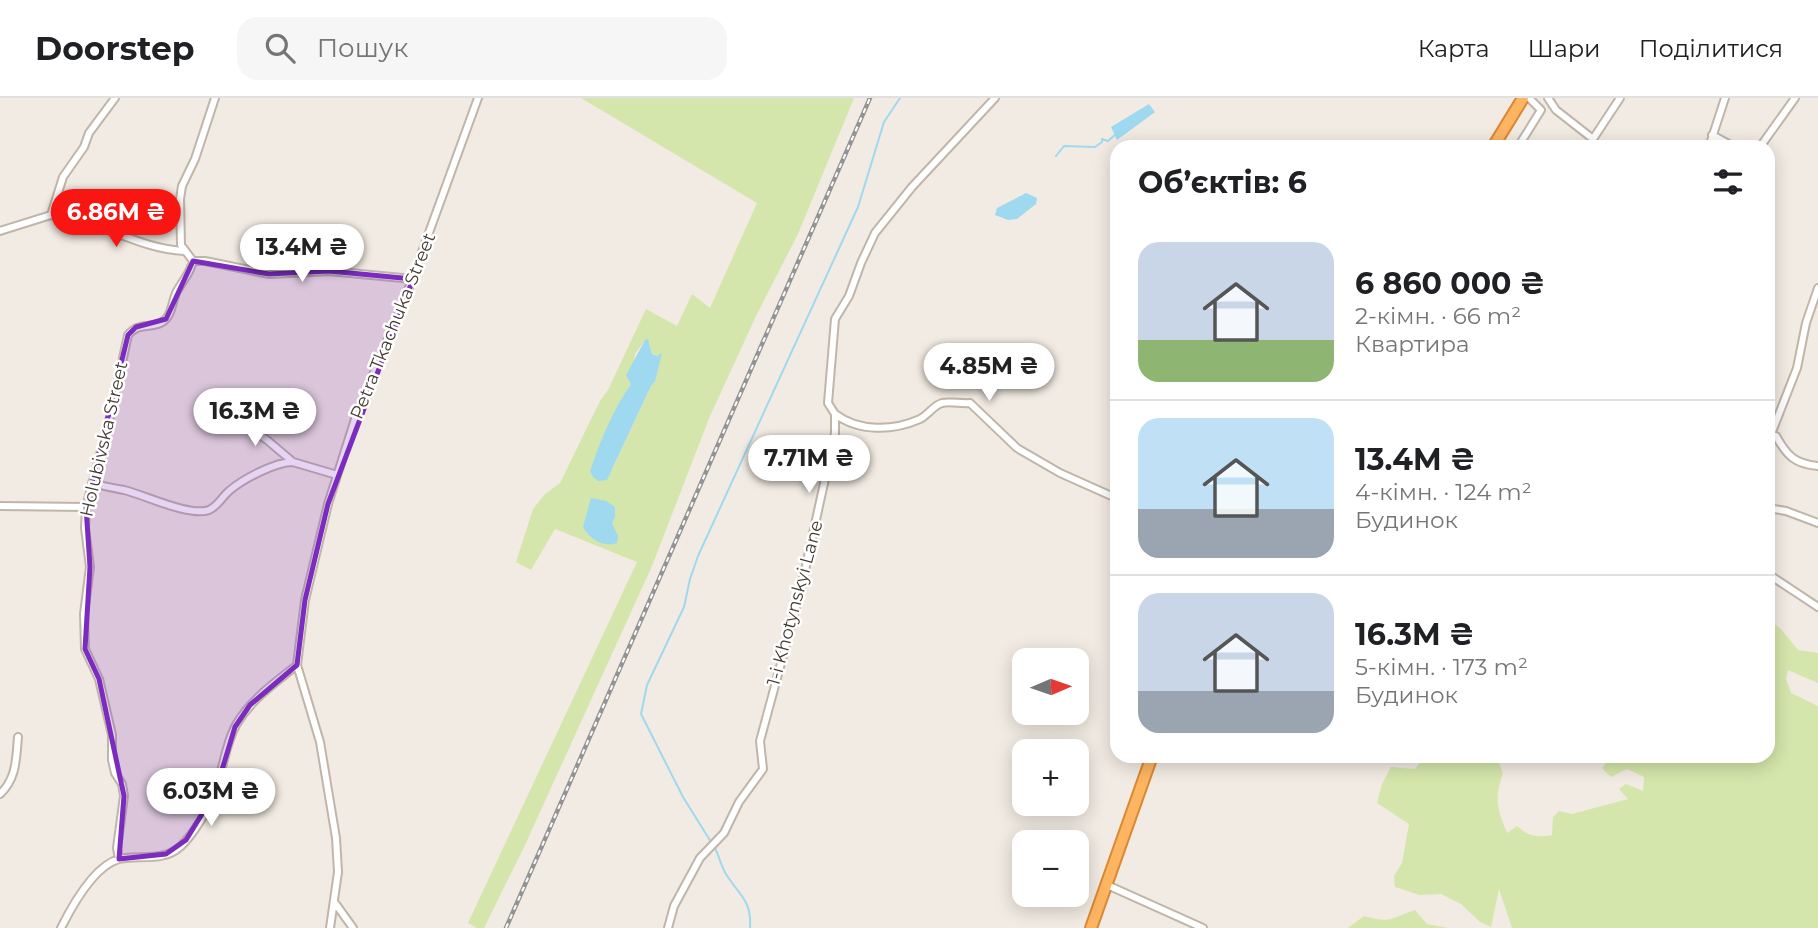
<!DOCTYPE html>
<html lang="uk">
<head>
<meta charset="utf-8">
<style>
	:root { --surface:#fff; --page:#f6f6f6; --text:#202124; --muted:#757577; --line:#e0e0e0; --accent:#f91612 }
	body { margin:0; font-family:Montserrat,sans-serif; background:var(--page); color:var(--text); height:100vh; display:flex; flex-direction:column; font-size:26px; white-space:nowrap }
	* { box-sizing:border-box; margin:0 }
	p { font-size:23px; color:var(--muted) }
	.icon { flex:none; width:38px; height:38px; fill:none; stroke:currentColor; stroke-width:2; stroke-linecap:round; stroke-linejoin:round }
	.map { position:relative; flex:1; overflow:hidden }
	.side { position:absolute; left:1110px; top:42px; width:665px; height:623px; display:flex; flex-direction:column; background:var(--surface); border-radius:21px; box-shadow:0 4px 18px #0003 }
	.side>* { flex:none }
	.needle { width:46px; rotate:88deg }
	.fabs { position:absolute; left:1012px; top:550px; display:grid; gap:14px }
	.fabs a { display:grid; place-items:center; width:77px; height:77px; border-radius:14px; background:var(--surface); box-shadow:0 4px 18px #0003; font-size:35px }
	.price { position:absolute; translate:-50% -60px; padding:0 16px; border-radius:24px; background:#fff; color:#222; font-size:23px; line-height:46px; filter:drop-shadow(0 2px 4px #0008) }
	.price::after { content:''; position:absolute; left:50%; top:42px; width:21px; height:16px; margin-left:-10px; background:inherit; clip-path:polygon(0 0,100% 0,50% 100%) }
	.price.active { background:var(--accent); color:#fff }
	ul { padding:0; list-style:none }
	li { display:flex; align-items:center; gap:21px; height:175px; padding:0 28px }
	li+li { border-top:2px solid var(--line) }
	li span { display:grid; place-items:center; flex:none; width:196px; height:140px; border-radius:21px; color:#555 }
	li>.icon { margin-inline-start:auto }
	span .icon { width:84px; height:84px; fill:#fffc; stroke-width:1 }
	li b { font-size:30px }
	h2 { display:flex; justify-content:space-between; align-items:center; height:84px; padding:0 28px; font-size:30px }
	header { display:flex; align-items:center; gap:42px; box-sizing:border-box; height:98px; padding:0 35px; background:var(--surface); border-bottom:2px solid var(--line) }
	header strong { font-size:33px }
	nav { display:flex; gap:38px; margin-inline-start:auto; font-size:24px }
	.search { width:490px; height:63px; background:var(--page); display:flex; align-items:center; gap:18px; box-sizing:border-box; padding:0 24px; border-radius:21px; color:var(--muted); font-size:26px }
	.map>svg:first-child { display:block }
	.green { fill:#d4e6ab; fill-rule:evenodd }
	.water { fill:#9ed9ef }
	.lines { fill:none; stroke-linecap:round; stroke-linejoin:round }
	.stream { stroke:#9ed9ef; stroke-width:2 }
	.street-casing { stroke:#c0b5a9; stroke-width:10 }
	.highway-casing { stroke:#dc8732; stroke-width:14 }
	.street { stroke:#fff; stroke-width:6 }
	.highway { stroke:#fdb562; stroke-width:10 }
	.rail-casing { stroke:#939393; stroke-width:4.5 }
	.rail { stroke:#fff; stroke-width:2; stroke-dasharray:5; stroke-linecap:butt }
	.marked { fill:#7b2cbf; fill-opacity:0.2; stroke:#7b2cbf; stroke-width:5; stroke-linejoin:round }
	.labels { text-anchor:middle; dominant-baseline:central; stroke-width:5; stroke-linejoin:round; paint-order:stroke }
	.street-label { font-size:18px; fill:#433b33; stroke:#fff }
</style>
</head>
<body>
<header>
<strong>Doorstep</strong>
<div class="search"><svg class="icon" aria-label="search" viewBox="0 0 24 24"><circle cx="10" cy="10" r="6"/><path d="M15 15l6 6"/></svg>Пошук</div>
<nav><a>Карта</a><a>Шари</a><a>Поділитися</a></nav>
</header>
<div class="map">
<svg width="1818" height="830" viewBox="0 0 1818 830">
	<rect width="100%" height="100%" fill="#f2ebe3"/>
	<path class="green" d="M 581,0 L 854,0 L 798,136 L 757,216 L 710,318 L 652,468 L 525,747 L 484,830 L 477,830 L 468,825 L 637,464 L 555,431 L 531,472 L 516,464 L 533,411 L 545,396 L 560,385 L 600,303 L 608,292 L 646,211 L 677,228 L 692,196 L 710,210 L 757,105 ZM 645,242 L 649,244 L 652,256 L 657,258 L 661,256 L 655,284 L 651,288 L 612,372 L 590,373 L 608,328 L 631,286 L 635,256 Z
		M 1768,521 L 1781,531 L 1798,552 L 1818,555 L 1818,585 L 1788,572 L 1786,581 L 1791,595 L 1818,608 L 1818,830 L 1512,830 L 1499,791 L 1491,829 L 1480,824 L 1461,806 L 1441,796 L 1420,797 L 1395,789 L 1394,778 L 1402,765 L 1409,726 L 1377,705 L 1382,686 L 1391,669 L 1415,671 L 1425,658 L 1496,658 L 1503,675 C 1494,700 1497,711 1507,735 L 1517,728 C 1528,738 1537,740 1552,737 L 1553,719 L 1559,713 L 1572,716 L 1628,701 L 1619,691 L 1626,686 L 1643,693 L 1644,679 L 1627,671 L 1611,679 L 1602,670 L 1611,658 L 1768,658 Z
		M 1415,812 L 1427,826 L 1448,830 L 1348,830 L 1364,818 C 1392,826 1390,820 1415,812 Z"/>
	<path class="water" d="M 1149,6 L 1155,14 L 1117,42 L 1111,29 Z
		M 1026,95 L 1037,100 L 1036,106 L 1017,121 L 1008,122 L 995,117 L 997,110 Z
		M 648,241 L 652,256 L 657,258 L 662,255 L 655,284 L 651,288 L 607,382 L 598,383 L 593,379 L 590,373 C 600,343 613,312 631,286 L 626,277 L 645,242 Z
		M 591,400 L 606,403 L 615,409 L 615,419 L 612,425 L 618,438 L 617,445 C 603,450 589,440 583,429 Z"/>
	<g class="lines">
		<path class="stream" d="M 1056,58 L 1064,48 L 1095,49 L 1102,44 L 1102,41 L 1108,43 L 1116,36
			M 711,744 L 683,699 L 641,616 L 647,587 L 684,509 L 690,481 L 698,458 L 858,109 L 884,24 L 900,0
			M 715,750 C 719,758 721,768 726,776 C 739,797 752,802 750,830"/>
		<defs>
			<path id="street" d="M 1548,0 L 1556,12 L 1593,41 L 1620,0
				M 1712,37 L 1734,49
				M 1518,49 L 1541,12 L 1529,0
				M 1709,49 L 1725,0
				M 1760,49 L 1795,0
				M 51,117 C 96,120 137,151 184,153
				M 0,133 L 51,117 L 63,79 L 84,49 L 89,35 L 115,0
				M 193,163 L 205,163 L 269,176 L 329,173 L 413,181
				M 835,316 C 859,334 893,333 920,321 C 928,317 934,307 942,305 C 951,303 961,306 970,305 L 1017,350 L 1060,375 L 1116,400
				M 232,318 L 267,342 L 293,364
				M 1770,337 L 1776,338 C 1787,358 1795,366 1818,368
				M 1768,344 L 1797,270 L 1806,225 L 1818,190
				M 92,385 C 102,388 113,390 124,392 C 145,397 189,419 209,412 C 218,408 222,399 229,393 C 243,381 275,364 293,364 L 337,377
				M 0,408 L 86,409
				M 1768,410 L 1786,413 L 1818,425
				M 1768,476 L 1818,509
				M 0,696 C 17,680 16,660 18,639
				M 119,761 L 117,750 L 124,698 L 122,686 L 115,675 L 112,662 L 112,637 L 99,581 L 85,551 L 84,516 L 90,469 L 85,430 L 86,409 L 111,315 L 128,237 C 138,225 146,230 158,226 C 173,221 171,204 177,193 C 183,182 190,176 193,163 L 181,147 L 180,101 L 182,88 L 195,61 L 215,0
				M 1105,786 L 1203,830
				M 335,805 L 353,830
				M 61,830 C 72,808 94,768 119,761 C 139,756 163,765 181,748 C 193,737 210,709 215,694 C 223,672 225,647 236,627 C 251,601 275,585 297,567
				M 330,830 L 338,774 L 336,740 L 320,644 L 297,567 L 305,502 L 328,406 L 356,318 L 407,195 L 478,0
				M 668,830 L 674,808 L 700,760 L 724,735 L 739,704 L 763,671 L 760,643 L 800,495 L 835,335 L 835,316 L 828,305 L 835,221 L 849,198 L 861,165 L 875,135 L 912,89 L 995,0"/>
			<path id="highway" d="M 1493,49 L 1523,0
				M 1091,830 L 1152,658"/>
		</defs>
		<use href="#street" class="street-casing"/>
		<use href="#highway" class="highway-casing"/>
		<use href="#street" class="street"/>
		<use href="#highway" class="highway"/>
		<defs>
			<path id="rail" d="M 506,830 L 870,0"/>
		</defs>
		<use href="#rail" class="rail-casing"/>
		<use href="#rail" class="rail"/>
	</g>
	<path class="marked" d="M 193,163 L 269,176 L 329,173 L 413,181 L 328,406 L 305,502 L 297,567 L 250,607 L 235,629 L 215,695 L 186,742 L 166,756 L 119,761 L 124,698 L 99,581 L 85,551 L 90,469 L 86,409 L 128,237 L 136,229 L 166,221 Z"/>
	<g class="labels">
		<g class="street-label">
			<text transform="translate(393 228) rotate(-68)">Petra Tkachuka Street</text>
			<text transform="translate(104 341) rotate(-77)">Holubivska Street</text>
			<text transform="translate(795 505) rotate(-75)">1-i Khotynskyi Lane</text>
		</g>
	</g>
</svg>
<div class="fabs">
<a><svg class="needle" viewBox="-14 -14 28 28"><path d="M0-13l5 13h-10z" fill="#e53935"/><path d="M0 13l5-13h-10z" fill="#757577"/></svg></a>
<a>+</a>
<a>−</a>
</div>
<b class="price active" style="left:116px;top:151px">6.86M ₴</b>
<b class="price" style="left:302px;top:186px">13.4M ₴</b>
<b class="price" style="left:989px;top:305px">4.85M ₴</b>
<b class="price" style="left:255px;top:350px">16.3M ₴</b>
<b class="price" style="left:809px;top:397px">7.71M ₴</b>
<b class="price" style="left:211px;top:730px">6.03M ₴</b>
<section class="side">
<h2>Об’єктів: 6<svg class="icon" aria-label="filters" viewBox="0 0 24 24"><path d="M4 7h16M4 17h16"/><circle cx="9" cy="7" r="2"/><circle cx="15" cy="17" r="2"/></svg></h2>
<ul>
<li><span style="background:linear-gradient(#c9d6e8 70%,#8fb573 0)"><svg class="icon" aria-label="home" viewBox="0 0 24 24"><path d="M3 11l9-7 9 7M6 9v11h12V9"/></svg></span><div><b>6 860 000 ₴</b><p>2-кімн. · 66 m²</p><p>Квартира</p></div></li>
<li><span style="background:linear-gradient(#bfe0f5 65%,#9aa5b1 0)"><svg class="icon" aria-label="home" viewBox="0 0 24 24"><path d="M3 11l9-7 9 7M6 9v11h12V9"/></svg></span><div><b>13.4M ₴</b><p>4-кімн. · 124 m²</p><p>Будинок</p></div></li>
<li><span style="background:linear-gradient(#c9d6e8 70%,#9aa5b1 0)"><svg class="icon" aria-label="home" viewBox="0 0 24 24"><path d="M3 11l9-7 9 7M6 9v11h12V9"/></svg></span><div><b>16.3M ₴</b><p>5-кімн. · 173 m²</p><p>Будинок</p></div></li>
</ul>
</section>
</div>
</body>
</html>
